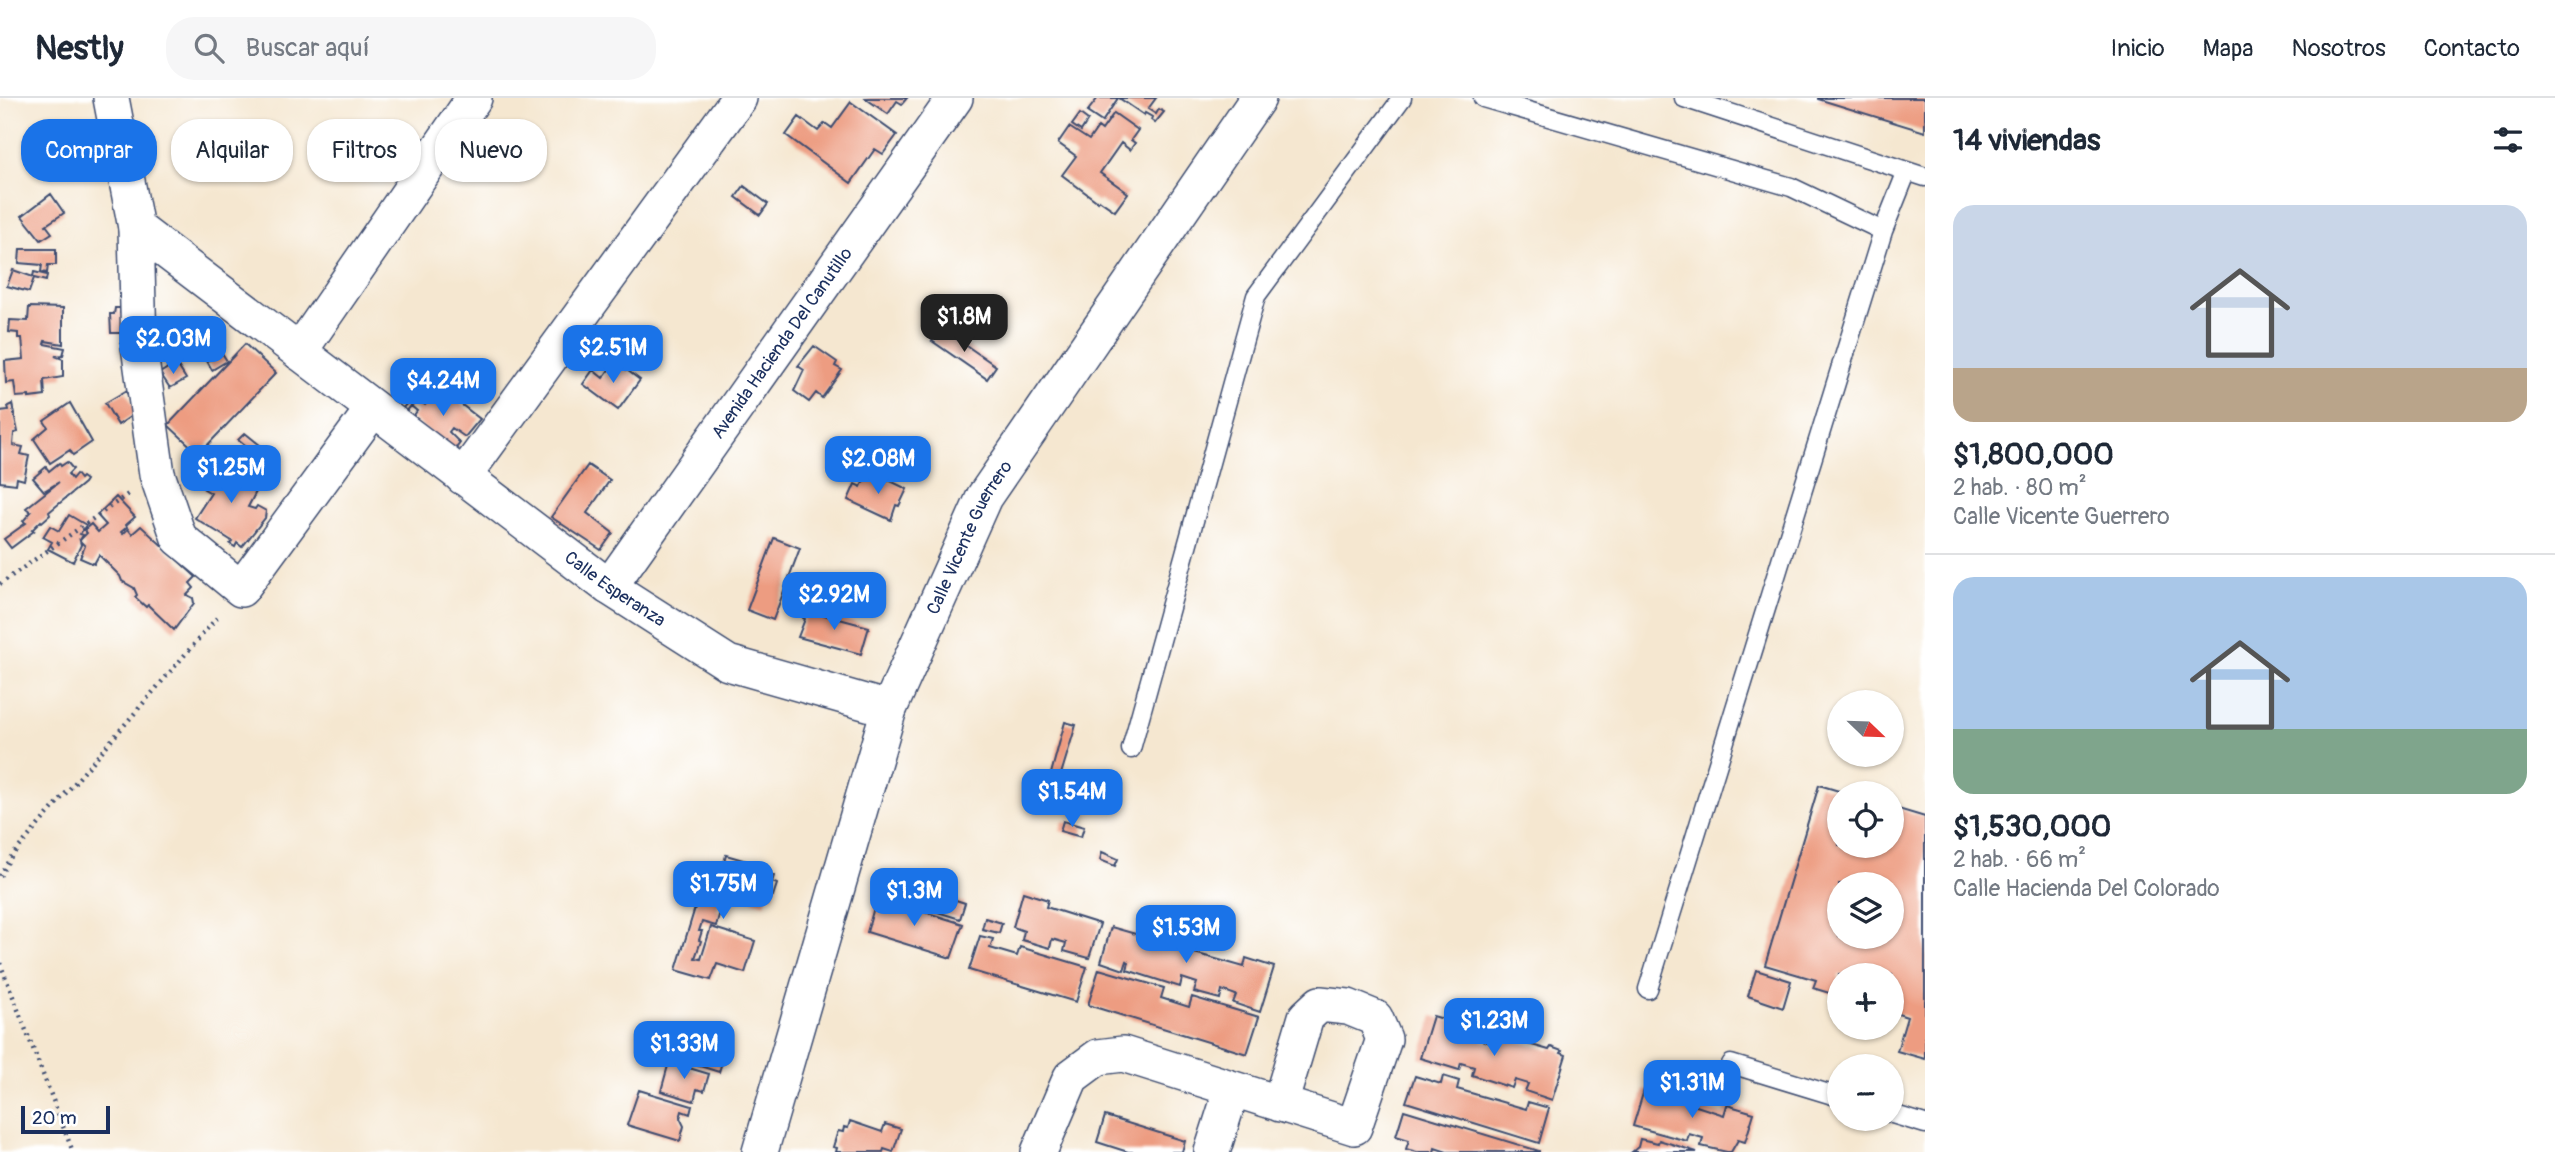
<!DOCTYPE html>
<html lang="es">
<head>
<meta charset="utf-8">
<style>
	:root { --surface:#fff; --page:#f6f6f7; --text:#1f2937; --muted:#747a83; --line:#e0e1e3; --accent:#1a73e8 }
	body { margin:0; font-family:Pangolin,sans-serif; background:var(--page); color:var(--text); height:100vh; display:flex; flex-direction:column; font-size:26px; white-space:nowrap }
	* { box-sizing:border-box; margin:0 }
	p { font-size:23px; color:var(--muted) }
	.icon { flex:none; width:38px; height:38px; fill:none; stroke:currentColor; stroke-width:2; stroke-linecap:round; stroke-linejoin:round }
	.map { position:relative; flex:1; overflow:hidden }
	.drawer { display:flex; flex-direction:column; background:var(--surface); width:630px }
	.drawer>* { flex:none }
	.top-card { position:absolute; left:21px; top:21px; width:665px; height:63px; display:flex; gap:14px }
	.needle { width:46px; rotate:113deg }
	.tools { position:absolute; left:1827px; top:592px; display:grid; gap:14px }
	.tools a { display:grid; place-items:center; width:77px; height:77px; border-radius:50%; background:var(--surface); box-shadow:0 2px 5px #0004; font-size:35px }
	.scale { position:absolute; left:21px; bottom:18px; width:89px; box-sizing:border-box; padding-left:7px; border:4px solid #1b2f5e; border-top:0; font-size:19px; line-height:24px; white-space:nowrap; color:#1b2f5e; -webkit-text-stroke:5px #fff; paint-order:stroke }
	.price { position:absolute; translate:-50% -60px; padding:0 16px; border-radius:14px; background:var(--accent); color:#fff; font-size:23px; line-height:46px; filter:drop-shadow(0 2px 4px #0008) }
	.price::after { content:''; position:absolute; left:50%; top:42px; width:21px; height:16px; margin-left:-10px; background:inherit; clip-path:polygon(0 0,100% 0,50% 100%) }
	.price.selected { background:#222; color:#fff }
	ul { padding:0; list-style:none }
	li { display:grid; align-content:center; gap:14px; height:371px; padding:0 28px }
	li+li { border-top:2px solid var(--line) }
	li span { display:grid; place-items:center; height:217px; border-radius:21px; color:#555 }
	li>.icon { margin-inline-start:auto }
	span .icon { width:126px; height:126px; fill:#fffc; stroke-width:1 }
	li b { font-size:30px }
	h2 { display:flex; justify-content:space-between; align-items:center; height:84px; padding:0 28px; font-size:30px }
	.chip { padding:0 24px; border-radius:28px; background:var(--surface); box-shadow:0 2px 5px #0004; font-size:24px; line-height:63px }
	.chip.selected { background:var(--accent); color:#fff }
	header { display:flex; align-items:center; gap:42px; box-sizing:border-box; height:98px; padding:0 35px; background:var(--surface); border-bottom:2px solid var(--line) }
	header strong { font-size:33px }
	nav { display:flex; gap:38px; margin-inline-start:auto; font-size:24px }
	.search { width:490px; height:63px; background:var(--page); display:flex; align-items:center; gap:18px; box-sizing:border-box; padding:0 24px; border-radius:28px; color:var(--muted); font-size:26px }
	main { display:flex; flex:1; min-height:0 }
	.map>svg:first-child { display:block }
	.building { fill:#ed9c81; fill-rule:evenodd }
	.lines { fill:none; stroke-linecap:round; stroke-linejoin:round }
	.lane-casing { stroke:#3c4b6f; stroke-width:21 }
	.street-casing { stroke:#3c4b6f; stroke-width:38 }
	.path { stroke:#3c4b6f; stroke-width:4.5; stroke-dasharray:2 5; stroke-linecap:butt }
	.lane { stroke:#fff; stroke-width:18 }
	.street { stroke:#fff; stroke-width:35 }
	.labels { text-anchor:middle; dominant-baseline:central; stroke-width:7; stroke-linejoin:round; paint-order:stroke }
	.street-label { font-size:18px; fill:#1b2f5e; stroke:#fff }
</style>
</head>
<body>
<header>
<strong>Nestly</strong>
<div class="search"><svg class="icon" aria-label="search" viewBox="0 0 24 24"><circle cx="10" cy="10" r="6"/><path d="M15 15l6 6"/></svg>Buscar aquí</div>
<nav><a>Inicio</a><a>Mapa</a><a>Nosotros</a><a>Contacto</a></nav>
</header>
<main>
<div class="map">
<svg width="1925" height="1054" viewBox="0 0 1925 1054">
	<rect width="100%" height="100%" fill="#fff"/>
	<filter id="ink" filterUnits="userSpaceOnUse"><feTurbulence type="fractalNoise" baseFrequency=".0143" numOctaves="2"/><feDisplacementMap in="SourceGraphic" scale="14" xChannelSelector="R" yChannelSelector="G"/><feConvolveMatrix kernelMatrix="1 2 1 2 8 2 1 2 1" color-interpolation-filters="sRGB"/></filter>
	<filter id="wash" filterUnits="userSpaceOnUse"><feTurbulence type="fractalNoise" baseFrequency=".00686" numOctaves="4" result="noise"/><feDisplacementMap in="SourceGraphic" scale="28" xChannelSelector="R" yChannelSelector="G"/><feGaussianBlur stdDeviation="1.57" result="paint"/><feColorMatrix in="noise" values="0 0 0 0 0 0 0 0 0 0 0 0 0 0 0 0 0 1.4 0 .05"/><feComposite in="paint" operator="in"/></filter>
	<g filter="url(#wash)">
		<rect width="100%" height="100%" fill="#f5e7d0"/>
		<g id="blocks">
			<path class="building" d="M 865,0 L 907,0 L 902,6 L 897,3 L 888,16 Z
				M 1098,0 L 1118,0 L 1102,24 L 1087,14 Z
				M 1119,0 L 1156,0 L 1148,11 L 1156,16 L 1159,11 L 1164,14 L 1155,25 L 1151,22 L 1152,19 L 1145,15 L 1144,17 Z
				M 1818,0 L 1925,0 L 1925,34 L 1818,1 Z
				M 851,4 L 897,37 L 883,56 L 875,51 L 851,85 L 786,37 L 799,19 L 818,33 L 825,25 L 832,30 Z
				M 1114,15 L 1138,32 L 1131,42 L 1135,45 L 1130,52 L 1121,45 L 1100,75 L 1128,95 L 1115,113 L 1099,102 L 1098,104 L 1062,77 L 1076,58 L 1058,45 L 1069,29 L 1089,42 L 1098,29 L 1102,32 Z
				M 1080,16 L 1088,22 L 1081,33 L 1072,27 Z
				M 744,88 L 768,106 L 760,117 L 736,99 Z
				M 51,96 L 64,115 L 46,127 L 52,135 L 41,142 L 22,118 Z
				M 20,151 L 56,151 L 56,167 L 48,167 L 47,175 L 41,174 L 42,167 L 19,165 Z
				M 13,172 L 33,179 L 34,174 L 47,177 L 46,183 L 34,180 L 29,194 L 7,188 Z
				M 29,209 L 63,210 L 63,246 L 45,243 L 44,246 L 65,250 L 63,257 L 55,258 L 63,261 L 63,279 L 44,282 L 45,298 L 29,300 L 29,298 L 16,299 L 14,284 L 6,285 L 5,263 L 24,261 L 22,240 L 18,240 L 18,235 L 9,234 L 10,222 L 28,223 Z
				M 115,210 L 120,210 L 120,215 L 135,216 L 135,235 L 111,235 L 110,216 L 114,216 Z
				M 193,223 L 197,232 L 177,241 L 173,232 Z
				M 941,230 L 996,268 L 987,281 L 932,243 Z
				M 245,246 L 276,275 L 199,356 L 168,327 Z
				M 814,248 L 837,264 L 835,268 L 842,272 L 822,300 L 816,295 L 809,304 L 794,293 L 804,272 L 798,268 Z
				M 222,255 L 227,263 L 212,272 L 207,263 Z
				M 615,263 L 640,282 L 618,312 L 583,286 L 593,272 L 603,280 Z
				M 176,265 L 186,281 L 170,290 L 160,275 Z
				M 440,290 L 480,321 L 465,339 L 452,330 L 449,334 L 460,345 L 453,354 L 412,320 L 417,313 L 411,308 L 405,315 L 402,311 L 413,298 L 425,307 Z
				M 126,293 L 137,314 L 118,327 L 105,305 Z
				M 70,305 L 92,344 L 73,357 L 70,352 L 50,365 L 34,341 L 48,329 L 44,323 Z
				M 12,306 L 18,334 L 14,335 L 13,347 L 23,349 L 21,356 L 29,358 L 24,382 L 17,380 L 16,386 L 0,384 L 0,313 L 9,312 L 8,308 Z
				M 245,335 L 261,348 L 255,356 L 238,342 Z
				M 223,361 L 239,370 L 237,373 L 259,388 L 248,409 L 255,411 L 257,408 L 266,413 L 265,420 L 242,449 L 237,445 L 235,449 L 230,446 L 232,443 L 195,420 L 211,395 L 204,391 Z
				M 67,364 L 73,371 L 68,376 L 72,381 L 76,376 L 80,381 L 82,379 L 86,382 L 84,385 L 49,414 L 50,417 L 42,424 L 41,423 L 32,432 L 34,433 L 11,450 L 4,441 L 26,425 L 23,423 L 31,414 L 26,410 L 59,384 L 44,393 L 33,380 L 46,369 L 49,373 L 59,365 L 61,368 Z
				M 588,367 L 610,382 L 587,415 L 613,435 L 601,452 L 551,419 Z
				M 867,376 L 875,380 L 876,376 L 907,391 L 899,408 L 896,407 L 891,422 L 848,402 L 855,386 L 861,389 Z
				M 116,399 L 135,419 L 126,427 L 127,429 L 121,434 L 123,436 L 128,431 L 132,436 L 141,428 L 196,479 L 190,485 L 194,490 L 187,497 L 193,500 L 194,505 L 174,532 L 148,507 L 146,509 L 135,499 L 137,497 L 134,490 L 122,483 L 120,478 L 99,457 L 94,466 L 80,460 L 85,448 L 80,443 L 81,447 L 73,464 L 48,451 L 52,444 L 43,439 L 50,428 L 59,433 L 69,417 L 86,427 L 80,436 L 83,437 L 80,442 L 87,435 L 84,432 L 91,426 L 98,434 L 106,427 L 97,417 Z
				M 774,440 L 800,450 L 773,522 L 747,512 Z
				M 806,512 L 869,529 L 861,556 L 798,539 L 805,521 L 803,520 Z
				M 1065,624 L 1076,627 L 1058,686 L 1049,683 Z
				M 1819,687 L 1839,693 L 1839,747 L 1892,747 L 1892,709 L 1925,719 L 1925,961 L 1897,953 L 1907,919 L 1892,914 L 1892,877 L 1839,877 L 1839,898 L 1813,890 L 1816,882 L 1765,867 ZM 1839,786 L 1892,786 L 1892,838 L 1839,838 Z
				M 1063,723 L 1084,729 L 1081,739 L 1060,733 Z
				M 1102,754 L 1118,761 L 1115,768 L 1100,762 Z
				M 726,757 L 750,764 L 748,770 L 774,778 L 772,784 L 777,786 L 773,798 L 768,796 L 765,806 L 723,793 L 717,812 L 720,814 L 716,828 L 702,824 L 699,833 L 702,833 L 699,842 L 701,843 L 695,860 L 701,861 L 711,829 L 755,843 L 745,875 L 717,866 L 711,882 L 676,872 L 702,787 L 717,791 Z
				M 893,772 L 927,784 L 925,792 L 965,805 L 960,821 L 883,797 Z
				M 1023,794 L 1048,802 L 1046,809 L 1100,826 L 1089,860 L 1064,853 L 1066,845 L 1052,841 L 1050,850 L 1022,842 L 1024,833 L 1013,829 Z
				M 877,799 L 963,826 L 951,860 L 867,834 Z
				M 985,820 L 1002,825 L 999,835 L 982,831 Z
				M 1143,825 L 1195,841 L 1191,854 L 1244,869 L 1246,860 L 1274,869 L 1260,914 L 1233,905 L 1236,897 L 1222,892 L 1220,901 L 1194,894 L 1197,885 L 1182,880 L 1180,889 L 1127,872 L 1129,864 L 1127,863 L 1124,872 L 1101,864 L 1111,829 L 1139,837 Z
				M 980,838 L 993,841 L 990,850 L 1017,858 L 1020,849 L 1087,869 L 1076,904 L 969,872 Z
				M 1099,871 L 1164,890 L 1161,900 L 1189,909 L 1192,899 L 1259,919 L 1247,956 L 1088,907 Z
				M 1756,872 L 1791,883 L 1783,910 L 1748,898 Z
				M 1433,918 L 1475,930 L 1472,939 L 1494,946 L 1497,937 L 1549,952 L 1551,949 L 1562,953 L 1561,955 L 1566,957 L 1552,1002 L 1525,993 L 1528,986 L 1515,982 L 1512,990 L 1472,977 L 1474,969 L 1461,965 L 1459,972 L 1420,960 Z
				M 674,928 L 728,944 L 719,974 L 665,957 Z
				M 669,964 L 709,976 L 704,993 L 697,991 L 694,1003 L 661,993 Z
				M 1415,978 L 1441,986 L 1443,978 L 1459,983 L 1457,991 L 1526,1011 L 1528,1004 L 1549,1010 L 1539,1045 L 1406,1004 Z
				M 1675,987 L 1689,991 L 1687,1005 L 1724,1017 L 1727,1007 L 1754,1015 L 1745,1044 L 1738,1042 L 1731,1054 L 1727,1054 L 1701,1048 L 1703,1040 L 1689,1036 L 1687,1043 L 1633,1028 L 1644,992 L 1671,1000 Z
				M 639,992 L 692,1008 L 690,1016 L 682,1013 L 680,1020 L 684,1028 L 680,1043 L 627,1027 Z
				M 1404,1012 L 1539,1053 L 1539,1054 L 1447,1054 L 1435,1050 L 1434,1054 L 1417,1054 L 1406,1051 L 1409,1042 L 1396,1038 Z
				M 1105,1018 L 1185,1043 L 1182,1054 L 1128,1054 L 1097,1044 Z
				M 850,1023 L 882,1034 L 885,1026 L 901,1031 L 893,1054 L 884,1051 L 883,1054 L 836,1054 L 837,1050 L 833,1049 L 838,1033 L 843,1034 L 844,1029 L 848,1030 Z
				M 1640,1041 L 1658,1045 L 1659,1042 L 1697,1054 L 1632,1054 L 1638,1049 Z"/>
		</g>
	</g>
	<g filter="url(#ink)">
		<use href="#blocks" fill-opacity="0" stroke="#3c4b6f" stroke-width="2"/>
		<g class="lines">
			<defs>
				<path id="lane" d="M 1483,0 L 1791,89 L 1883,133
					M 1684,0 L 1925,79
					M 1131,651 L 1256,198 L 1402,0
					M 1648,891 L 1883,133 L 1907,73
					M 1731,966 L 1839,999
					M 1892,1016 L 1925,1026"/>
				<g id="street">
					<path d="M 111,0 L 136,130 L 139,248 L 157,376 L 179,440 L 241,491 L 373,311"/>
					<path id="s1" d="M 136,130 L 609,489 L 728,565 L 889,611"/>
					<path d="M 299,254 L 474,0"/>
					<path d="M 463,379 L 739,0"/>
					<path id="s2" d="M 609,489 L 955,0"/>
					<path id="s3" d="M 760,1054 L 889,611 L 984,399 L 1258,0"/>
					<path d="M 1039,1054 L 1071,979 L 1098,959 L 1123,956 L 1354,1029 L 1384,941 L 1375,920 L 1348,909 L 1320,906 L 1306,919 L 1280,1006"/>
					<path d="M 1212,1054 L 1232,991"/>
				</g>
			</defs>
			<use href="#lane" class="lane-casing"/>
			<use href="#street" class="street-casing"/>
			<path class="path" d="M 0,486 L 131,394
				M 0,778 L 10,760 L 220,516
				M 0,865 L 73,1054"/>
			<use href="#lane" class="lane"/>
			<use href="#street" class="street"/>
		</g>
	</g>
	<g class="labels">
		<g class="street-label">
			<text stroke="none"><textPath href="#s2" startOffset="299">Avenida Hacienda Del Canutillo</textPath></text>
			<text stroke="none"><textPath href="#s3" startOffset="651">Calle Vicente Guerrero</textPath></text>
			<text stroke="none"><textPath href="#s1" startOffset="600">Calle Esperanza</textPath></text>
		</g>
	</g>
</svg>
<div class="tools">
<a><svg class="needle" viewBox="-14 -14 28 28"><path d="M0-13l5 13h-10z" fill="#e53935"/><path d="M0 13l5-13h-10z" fill="#747a83"/></svg></a>
<a><svg class="icon" aria-label="locate" viewBox="0 0 24 24"><circle cx="12" cy="12" r="6"/><path d="M12 2v4M12 18v4M2 12h4M18 12h4"/></svg></a>
<a><svg class="icon" aria-label="layers" viewBox="0 0 24 24"><path d="M12 4l9 5-9 5-9-5zM3 14l9 5 9-5"/></svg></a>
<a>+</a>
<a>−</a>
</div>
<div class="scale">20 m</div>
<b class="price selected" style="left:964px;top:256px">$1.8M</b>
<b class="price" style="left:173px;top:278px">$2.03M</b>
<b class="price" style="left:613px;top:287px">$2.51M</b>
<b class="price" style="left:443px;top:320px">$4.24M</b>
<b class="price" style="left:878px;top:398px">$2.08M</b>
<b class="price" style="left:231px;top:407px">$1.25M</b>
<b class="price" style="left:834px;top:534px">$2.92M</b>
<b class="price" style="left:1072px;top:731px">$1.54M</b>
<b class="price" style="left:723px;top:823px">$1.75M</b>
<b class="price" style="left:914px;top:830px">$1.3M</b>
<b class="price" style="left:1186px;top:867px">$1.53M</b>
<b class="price" style="left:1494px;top:960px">$1.23M</b>
<b class="price" style="left:684px;top:983px">$1.33M</b>
<b class="price" style="left:1692px;top:1022px">$1.31M</b>
<div class="top-card">
<a class="chip selected">Comprar</a>
<a class="chip">Alquilar</a>
<a class="chip">Filtros</a>
<a class="chip">Nuevo</a>
</div>
</div>
<section class="drawer">
<h2>14 viviendas<svg class="icon" aria-label="filters" viewBox="0 0 24 24"><path d="M4 7h16M4 17h16"/><circle cx="9" cy="7" r="2"/><circle cx="15" cy="17" r="2"/></svg></h2>
<ul>
<li><span style="background:linear-gradient(#c9d6e8 75%,#b9a48a 0)"><svg class="icon" aria-label="home" viewBox="0 0 24 24"><path d="M3 11l9-7 9 7M6 9v11h12V9"/></svg></span><div><b>$1,800,000</b><p>2 hab. · 80 m²</p><p>Calle Vicente Guerrero</p></div></li>
<li><span style="background:linear-gradient(#a9c7e8 70%,#7fa58c 0)"><svg class="icon" aria-label="home" viewBox="0 0 24 24"><path d="M3 11l9-7 9 7M6 9v11h12V9"/></svg></span><div><b>$1,530,000</b><p>2 hab. · 66 m²</p><p>Calle Hacienda Del Colorado</p></div></li>
</ul>
</section>
</main>
</body>
</html>
